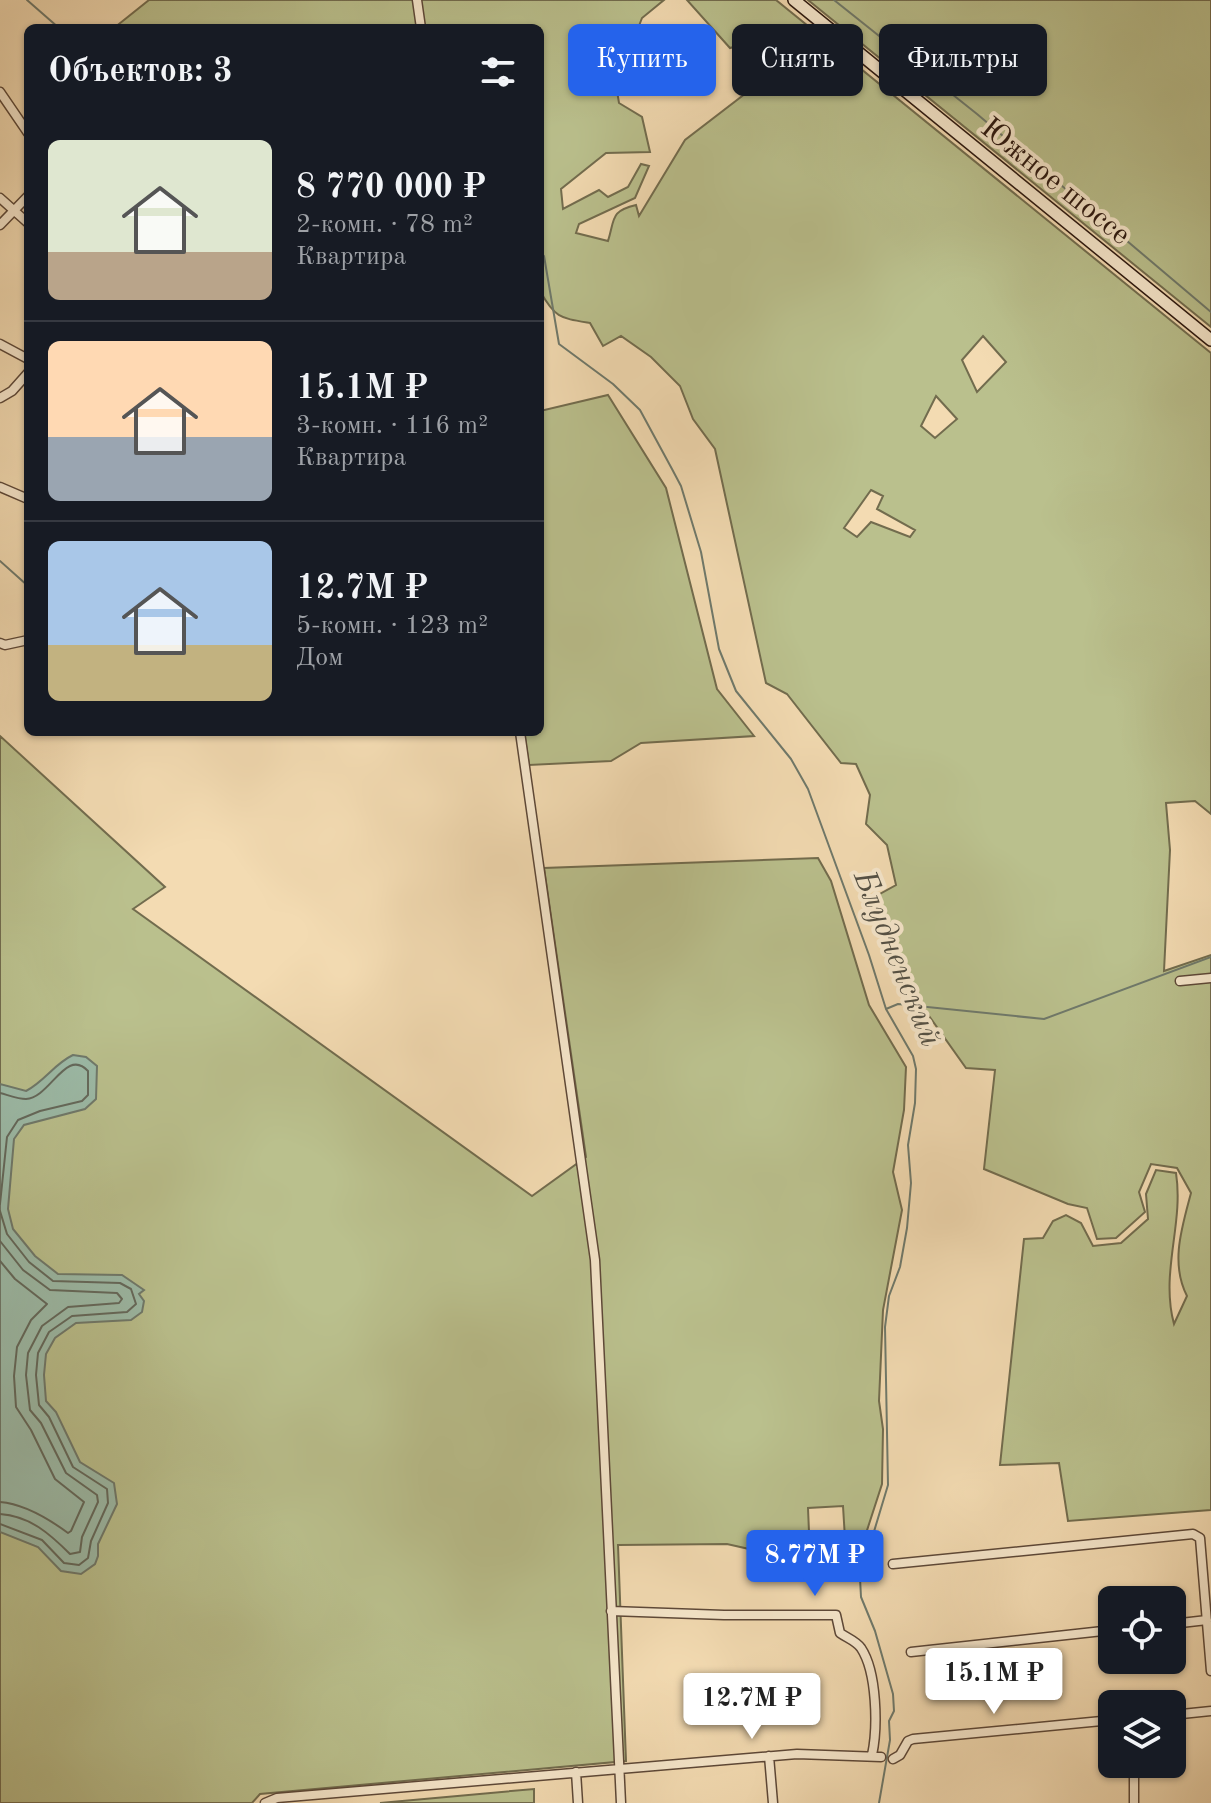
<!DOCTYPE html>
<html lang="ru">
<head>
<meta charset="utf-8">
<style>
	:root { --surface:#171b24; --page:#242831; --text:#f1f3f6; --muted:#9ea1a6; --line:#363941; --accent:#2563eb }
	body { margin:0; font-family:"Old Standard TT",serif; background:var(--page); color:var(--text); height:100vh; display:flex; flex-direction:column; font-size:30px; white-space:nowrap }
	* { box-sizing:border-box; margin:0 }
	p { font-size:26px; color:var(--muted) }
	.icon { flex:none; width:44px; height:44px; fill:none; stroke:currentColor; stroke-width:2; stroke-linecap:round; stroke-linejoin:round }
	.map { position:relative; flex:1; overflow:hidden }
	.drawer { position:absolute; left:24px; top:24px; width:520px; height:712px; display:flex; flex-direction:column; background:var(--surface); border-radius:12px; box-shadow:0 2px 6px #0004 }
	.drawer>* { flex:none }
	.hud { position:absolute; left:568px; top:24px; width:522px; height:72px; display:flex; gap:16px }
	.fabs { position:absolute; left:1098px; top:1586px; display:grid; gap:16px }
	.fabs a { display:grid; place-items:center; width:88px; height:88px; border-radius:12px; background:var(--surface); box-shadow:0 2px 6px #0004; font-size:40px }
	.price { position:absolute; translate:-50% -68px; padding:0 18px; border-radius:8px; background:#fff; color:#222; font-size:26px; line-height:52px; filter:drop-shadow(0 2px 4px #0008) }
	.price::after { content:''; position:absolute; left:50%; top:48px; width:24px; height:18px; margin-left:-12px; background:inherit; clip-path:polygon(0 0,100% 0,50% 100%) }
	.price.active { background:var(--accent); color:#fff }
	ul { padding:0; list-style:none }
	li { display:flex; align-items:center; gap:24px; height:200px; padding:0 24px }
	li+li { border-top:2px solid var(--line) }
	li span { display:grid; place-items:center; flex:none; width:224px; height:160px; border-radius:12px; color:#555 }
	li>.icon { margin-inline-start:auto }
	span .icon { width:96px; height:96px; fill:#fffc; stroke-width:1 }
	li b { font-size:34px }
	h2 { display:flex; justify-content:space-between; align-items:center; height:96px; padding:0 24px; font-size:34px }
	.chip { padding:0 28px; border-radius:12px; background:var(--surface); box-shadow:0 2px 6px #0004; font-size:28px; line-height:72px }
	.chip.active { background:var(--accent); color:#fff }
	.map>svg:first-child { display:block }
	.green { fill:#bac08d; stroke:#726c4e; stroke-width:2; fill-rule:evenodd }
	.water { fill:#9cbba8; stroke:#6f796b; stroke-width:2 }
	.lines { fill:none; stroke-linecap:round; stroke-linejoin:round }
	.shore { stroke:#64695c; stroke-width:2 }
	.stream { stroke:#6f796b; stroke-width:2 }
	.street-casing { stroke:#5d4838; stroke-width:11 }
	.secondary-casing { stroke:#2b170f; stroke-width:14 }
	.street { stroke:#f7e8cd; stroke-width:8 }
	.secondary { stroke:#f7e8cd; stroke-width:11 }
	.labels { text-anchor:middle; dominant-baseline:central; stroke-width:8; stroke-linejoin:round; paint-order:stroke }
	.street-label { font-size:30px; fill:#2b170f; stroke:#f7e8cd }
	.water-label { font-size:32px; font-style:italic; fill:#535045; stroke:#f7e8cd }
</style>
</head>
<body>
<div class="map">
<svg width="1211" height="1803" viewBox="0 0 1211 1803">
	<rect width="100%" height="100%" fill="#f3dbb2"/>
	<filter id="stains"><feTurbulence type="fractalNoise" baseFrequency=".0025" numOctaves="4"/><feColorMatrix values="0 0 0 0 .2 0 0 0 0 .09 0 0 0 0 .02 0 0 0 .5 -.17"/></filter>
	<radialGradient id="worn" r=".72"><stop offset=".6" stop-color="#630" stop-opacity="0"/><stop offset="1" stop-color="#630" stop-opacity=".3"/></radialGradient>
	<path class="green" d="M 149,0 L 664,0 L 642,18 L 616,85 L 619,103 L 642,117 L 650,152 L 606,153 L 561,189 L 563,209 L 599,190 L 608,197 L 628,187 L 641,164 L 649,166 L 635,198 L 579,224 L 576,233 L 608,241 C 615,219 610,211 636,205 L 639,216 L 685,140 L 793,57 L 776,35 L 730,48 L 687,0 L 776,0 L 1211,353 L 1211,814 L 1195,801 L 1166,803 L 1170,850 L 1164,971 L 1211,955 L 1211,1510 L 1068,1521 L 1059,1463 L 1000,1465 L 1024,1239 L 1043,1238 L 1053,1221 L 1066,1215 L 1081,1223 L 1093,1246 L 1121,1243 L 1148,1219 L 1146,1194 L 1156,1170 L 1176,1173 C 1184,1224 1160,1272 1174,1324 L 1187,1296 C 1170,1263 1182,1227 1191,1193 L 1177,1168 L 1151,1164 L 1139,1192 L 1145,1212 L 1116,1238 L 1097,1239 L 1087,1208 L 1068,1204 L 984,1169 L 995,1070 L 966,1068 L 907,985 L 869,900 L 896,885 L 887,845 L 866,824 L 870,795 L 856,764 L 841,763 L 787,694 L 766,683 L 715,449 L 693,419 L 680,386 L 651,357 L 621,336 L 603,346 L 590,323 C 560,318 555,318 540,291 L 540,28 L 114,28 ZM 983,336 L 1006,362 L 977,392 L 962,360 ZM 936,396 L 957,419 L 935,438 L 921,426 ZM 871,490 L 883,496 L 877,509 L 915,530 L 910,537 L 871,522 L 857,537 L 844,528 Z
		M 808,0 L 1211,0 L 1211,327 Z
		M 608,395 L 666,488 L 717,689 L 754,736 L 641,743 L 611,761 L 529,765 L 524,732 L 540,732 L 540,411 Z
		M 0,736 L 165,887 L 133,909 L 532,1196 L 586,1157 L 544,868 L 818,858 L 831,881 L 869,1005 L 906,1067 L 904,1110 L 893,1172 L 902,1210 L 883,1310 L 879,1401 L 883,1429 L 882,1484 L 859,1555 L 846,1555 L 843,1506 L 808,1508 L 810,1556 L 780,1556 L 727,1544 L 618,1545 L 626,1761 L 260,1794 L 252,1803 L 0,1803 Z
		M 534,1789 L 534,1803 L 380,1803 Z"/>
	<path class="water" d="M 73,1055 L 86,1057 L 97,1066 L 96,1099 L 85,1109 L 24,1125 L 14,1139 L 8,1209 L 13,1229 L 35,1256 L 58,1274 L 122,1275 L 144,1290 L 139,1294 L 144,1301 L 142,1312 L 131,1320 L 76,1323 L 55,1338 L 46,1354 L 44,1375 L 46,1401 L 56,1412 L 80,1462 L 114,1483 L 117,1504 L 98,1544 L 98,1556 L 95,1564 L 81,1574 L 61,1571 L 38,1547 L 0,1532 L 0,1084 L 26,1091 C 45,1081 54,1064 73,1055 Z"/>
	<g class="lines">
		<path class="shore" d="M 0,1093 C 8,1095 18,1099 26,1099 C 50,1098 66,1047 88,1071 L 88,1095 L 82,1101 L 40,1111 L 18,1120 L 7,1137 L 0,1204
			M 0,1211 L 7,1234 L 29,1262 L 53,1281 L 120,1283 L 131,1289 L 136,1304 L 127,1312 L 72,1316 L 49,1332 L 38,1353 L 36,1375 L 39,1405 L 49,1417 L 73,1467 L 107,1489 L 108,1503 L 91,1541 L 88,1558 L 79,1565 L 64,1563 L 42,1540 L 0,1524
			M 0,1241 L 23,1270 L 50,1290 L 117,1293 L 122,1299 L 119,1303 L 68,1307 L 42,1326 L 28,1353 L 26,1375 L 30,1410 L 41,1423 L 66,1473 L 97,1495 L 98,1502 L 82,1537 L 80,1552 L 70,1554 C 50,1534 30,1516 0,1514
			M 0,1261 L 15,1279 L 47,1304 L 31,1320 L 17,1347 L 14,1376 L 16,1407 L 31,1430 L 55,1479 L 84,1502 L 71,1531 L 68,1533 C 49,1519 25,1504 0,1502"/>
		<path class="stream" d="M 27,0 L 59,28
			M 834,0 L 977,114 L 1211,312
			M 540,253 L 544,256 L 559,344 L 613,384 L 640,410 L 672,469 L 681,486 L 701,552 L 719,649 L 736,691 L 791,759 L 808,789 L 869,955 L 886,1009 L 913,1056 L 916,1069 L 915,1103 L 908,1145 L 911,1183 L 907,1228 L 900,1267 L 889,1296 L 885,1327 L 888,1485 L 860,1578 L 861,1597 L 875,1631 L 893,1694 L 894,1711 L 889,1721 L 890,1740 L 879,1803
			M 0,561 L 28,586
			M 886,1009 L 898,1004 L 1044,1019 L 1211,957"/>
		<defs>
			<path id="street" d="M 417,0 L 421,28
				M 0,92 L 28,133
				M 0,198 L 28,223
				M 0,225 L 28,196
				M 0,344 L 28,359
				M 0,398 L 12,391 L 28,373
				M 0,487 L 28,499
				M 0,643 L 5,645 L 28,640
				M 520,732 L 595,1260 L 621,1803
				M 1180,981 L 1211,978
				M 893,1564 L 1193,1534 L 1200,1538 L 1211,1671
				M 611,1611 L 724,1615 L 836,1615 L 840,1633 C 847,1638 856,1641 861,1648 C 877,1672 878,1727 872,1755
				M 1172,1624 L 1207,1620
				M 911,1652 L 1112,1630
				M 1172,1715 L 1211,1711
				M 769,1756 L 773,1803
				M 893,1759 L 900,1755 L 908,1741 L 913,1739 L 1112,1720
				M 576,1772 L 578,1803
				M 265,1803 L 277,1798 L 797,1754 L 881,1757
				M 1134,1803 L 1134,1764"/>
			<path id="secondary" d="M 794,0 L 1211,340"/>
		</defs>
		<use href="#street" class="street-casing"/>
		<use href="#secondary" class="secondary-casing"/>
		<use href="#street" class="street"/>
		<use href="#secondary" class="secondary"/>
	</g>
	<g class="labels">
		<g class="street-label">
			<text transform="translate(1055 182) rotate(39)">Южное шоссе</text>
		</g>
		<g class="water-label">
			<text transform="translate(896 959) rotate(68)">Блудненский</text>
		</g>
	</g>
	<rect width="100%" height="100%" filter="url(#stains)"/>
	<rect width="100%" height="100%" fill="url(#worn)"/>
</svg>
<div class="fabs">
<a><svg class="icon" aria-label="locate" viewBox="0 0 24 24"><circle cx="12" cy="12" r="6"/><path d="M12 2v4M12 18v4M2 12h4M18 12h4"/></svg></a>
<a><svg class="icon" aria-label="layers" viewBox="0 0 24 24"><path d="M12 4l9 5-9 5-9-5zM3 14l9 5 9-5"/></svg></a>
</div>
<b class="price active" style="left:815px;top:1598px">8.77M ₽</b>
<b class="price" style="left:994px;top:1716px">15.1M ₽</b>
<b class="price" style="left:752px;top:1741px">12.7M ₽</b>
<div class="hud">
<a class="chip active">Купить</a>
<a class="chip">Снять</a>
<a class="chip">Фильтры</a>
</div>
<section class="drawer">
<h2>Объектов: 3<svg class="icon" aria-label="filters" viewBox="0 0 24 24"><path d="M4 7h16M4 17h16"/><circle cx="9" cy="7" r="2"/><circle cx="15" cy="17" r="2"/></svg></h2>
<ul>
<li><span style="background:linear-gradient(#dfe7d0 70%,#b9a48a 0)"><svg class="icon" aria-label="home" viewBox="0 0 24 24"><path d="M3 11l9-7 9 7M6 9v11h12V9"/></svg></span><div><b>8 770 000 ₽</b><p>2-комн. · 78 m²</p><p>Квартира</p></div></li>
<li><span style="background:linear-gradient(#ffd9b3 60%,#9aa5b1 0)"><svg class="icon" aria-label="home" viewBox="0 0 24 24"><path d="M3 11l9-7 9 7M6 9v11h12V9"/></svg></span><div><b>15.1M ₽</b><p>3-комн. · 116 m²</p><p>Квартира</p></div></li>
<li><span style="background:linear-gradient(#a9c7e8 65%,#c2b280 0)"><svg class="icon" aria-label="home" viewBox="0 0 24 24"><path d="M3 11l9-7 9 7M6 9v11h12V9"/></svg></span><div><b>12.7M ₽</b><p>5-комн. · 123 m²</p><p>Дом</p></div></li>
</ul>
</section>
</div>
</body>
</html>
